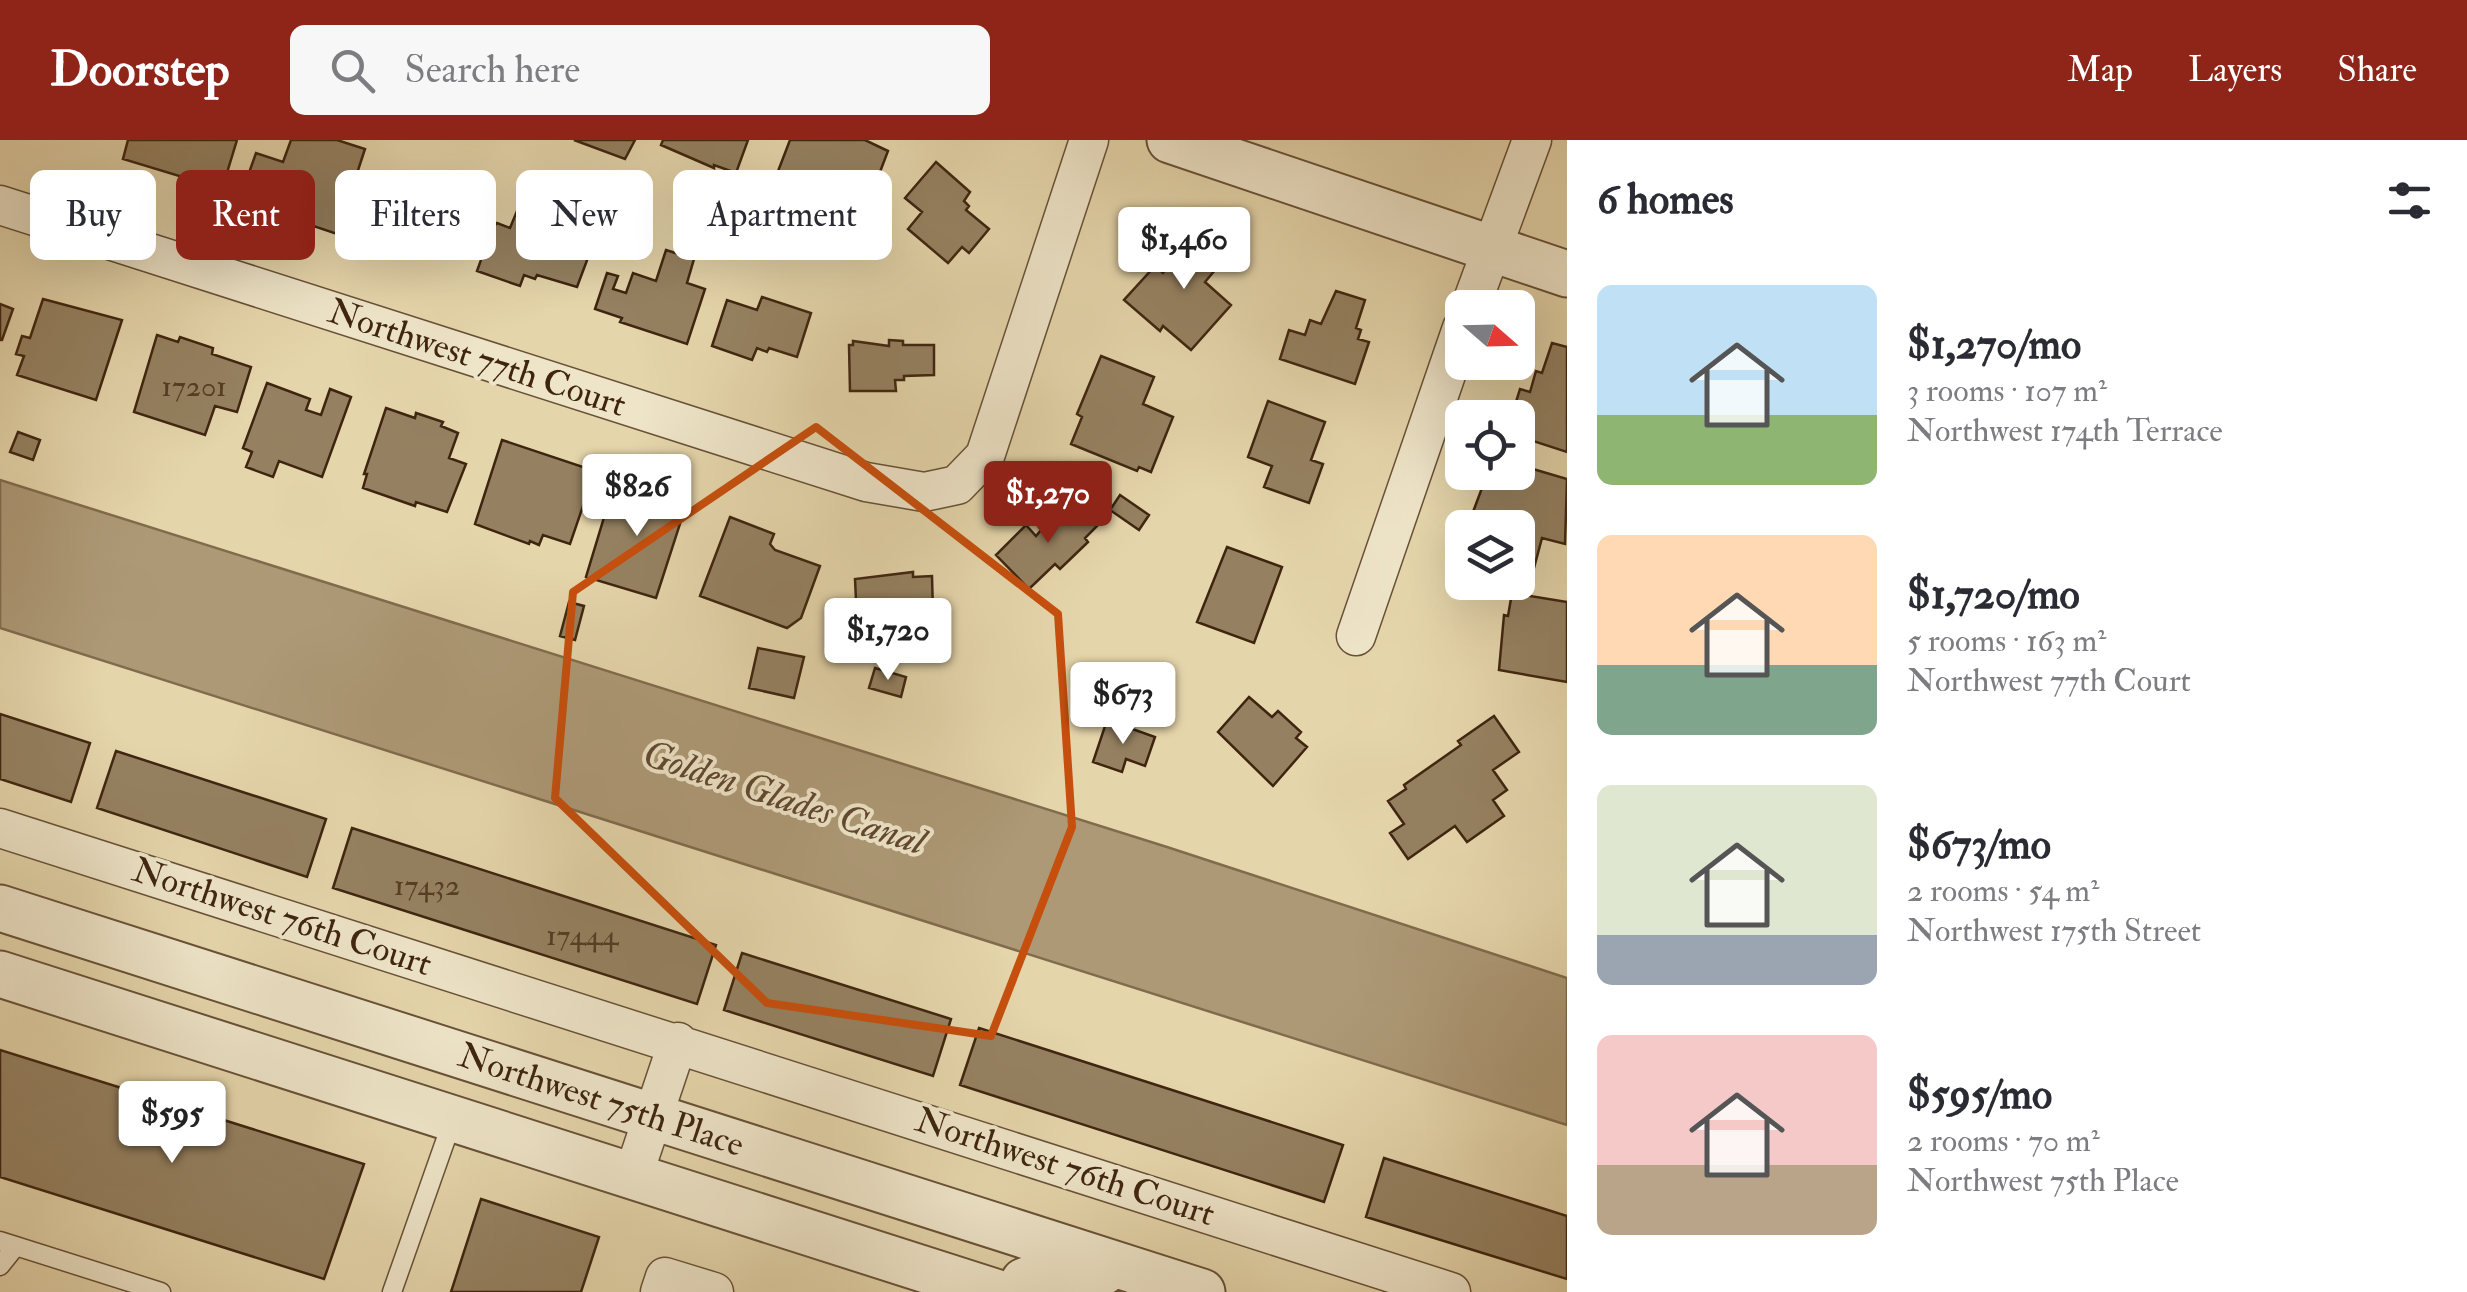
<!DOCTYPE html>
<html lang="en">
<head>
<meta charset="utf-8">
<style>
	:root { --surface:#fff; --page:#f7f7f7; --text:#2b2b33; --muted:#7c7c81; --accent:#8f2418 }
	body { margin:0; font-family:"IM FELL Double Pica",serif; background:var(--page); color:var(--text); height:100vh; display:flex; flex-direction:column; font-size:38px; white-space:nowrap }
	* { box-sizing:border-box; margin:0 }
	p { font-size:32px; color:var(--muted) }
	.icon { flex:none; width:55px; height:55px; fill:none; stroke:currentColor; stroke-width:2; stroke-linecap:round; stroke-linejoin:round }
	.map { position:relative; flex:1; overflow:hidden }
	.details { display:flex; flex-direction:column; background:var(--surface); width:900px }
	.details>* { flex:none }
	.banner { position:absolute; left:30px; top:30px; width:950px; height:90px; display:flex; gap:20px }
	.needle { width:65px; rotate:110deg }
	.fabs { position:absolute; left:1445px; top:150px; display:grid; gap:20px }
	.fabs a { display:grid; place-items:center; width:90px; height:90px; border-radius:15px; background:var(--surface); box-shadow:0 10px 40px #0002; font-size:50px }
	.price { position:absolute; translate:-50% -85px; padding:0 22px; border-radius:10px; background:#fff; color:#222; font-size:32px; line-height:65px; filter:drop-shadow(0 2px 5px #0008) }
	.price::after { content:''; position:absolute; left:50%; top:60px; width:30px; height:22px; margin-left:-15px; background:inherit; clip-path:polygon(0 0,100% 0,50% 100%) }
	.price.active { background:var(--accent); color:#fff }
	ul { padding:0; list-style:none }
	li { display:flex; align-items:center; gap:30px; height:250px; padding:0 30px }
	li span { display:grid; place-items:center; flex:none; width:280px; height:200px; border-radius:15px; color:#555 }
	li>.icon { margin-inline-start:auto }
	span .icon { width:120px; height:120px; fill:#fffc; stroke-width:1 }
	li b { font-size:42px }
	h2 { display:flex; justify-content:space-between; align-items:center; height:120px; padding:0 30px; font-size:42px }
	.chip { padding:0 35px; border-radius:15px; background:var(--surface); box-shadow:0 10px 40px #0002; font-size:35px; line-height:90px }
	.chip.active { background:var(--accent); color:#fff }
	header { display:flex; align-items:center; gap:60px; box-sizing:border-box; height:140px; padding:0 50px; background:var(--accent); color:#fff }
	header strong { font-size:48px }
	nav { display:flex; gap:55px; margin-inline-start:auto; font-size:35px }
	.search { width:700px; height:90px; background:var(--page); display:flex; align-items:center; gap:25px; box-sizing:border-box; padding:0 35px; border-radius:15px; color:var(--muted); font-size:38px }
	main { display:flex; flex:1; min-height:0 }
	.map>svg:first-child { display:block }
	.water { fill:#ad9976; stroke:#816b4d; stroke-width:2.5 }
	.building { fill:#958161; stroke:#3f2510; stroke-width:2.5 }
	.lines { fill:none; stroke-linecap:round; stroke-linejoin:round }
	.service-casing { stroke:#685137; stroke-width:21 }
	.minor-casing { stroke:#685137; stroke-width:41 }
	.tertiary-casing { stroke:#685137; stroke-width:49 }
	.service { stroke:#eee4c8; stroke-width:18 }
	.minor { stroke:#eee4c8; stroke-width:38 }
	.tertiary { stroke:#eee4c8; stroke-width:45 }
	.marked { fill:none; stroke:#c64f0d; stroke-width:8; stroke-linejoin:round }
	.labels { text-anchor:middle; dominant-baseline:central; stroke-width:8; stroke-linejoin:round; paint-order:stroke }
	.number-label { font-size:30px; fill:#543c24 }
	.street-label { font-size:35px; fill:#3f2510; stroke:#eee4c8 }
	.water-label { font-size:38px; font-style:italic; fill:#60482f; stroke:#eee4c8 }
</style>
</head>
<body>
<header>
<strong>Doorstep</strong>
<div class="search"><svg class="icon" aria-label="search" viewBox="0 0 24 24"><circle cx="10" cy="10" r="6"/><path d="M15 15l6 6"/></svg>Search here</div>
<nav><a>Map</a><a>Layers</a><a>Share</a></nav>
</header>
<main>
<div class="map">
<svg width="1567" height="1152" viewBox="0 0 1567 1152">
	<rect width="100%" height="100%" fill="#e5d5ab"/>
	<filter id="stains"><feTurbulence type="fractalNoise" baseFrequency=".002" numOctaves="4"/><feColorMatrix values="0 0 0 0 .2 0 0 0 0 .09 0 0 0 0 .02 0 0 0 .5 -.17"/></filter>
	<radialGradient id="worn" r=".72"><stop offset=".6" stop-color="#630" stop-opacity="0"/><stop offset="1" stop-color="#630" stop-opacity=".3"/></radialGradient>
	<path class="water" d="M 0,340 L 1167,707 L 1567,838 L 1567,985 L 0,488 Z"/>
	<path class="building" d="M 128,0 L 237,0 L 222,49 L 123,19 Z
		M 291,0 L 337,0 L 365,9 L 337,94 L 239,61 L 256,13 L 283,22 Z
		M 574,0 L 635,0 L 625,19 Z
		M 663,0 L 748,0 L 736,33 L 714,25 L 714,28 L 661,5 Z
		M 790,0 L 865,0 L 888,11 L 859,87 L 770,52 Z
		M 936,22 L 970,52 L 964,61 L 969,66 L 966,70 L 989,89 L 969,113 L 962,107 L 948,123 L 908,89 L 922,72 L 905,58 Z
		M 452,38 L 481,48 L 460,111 L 397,89 L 389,106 L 359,96 L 376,48 L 441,70 Z
		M 517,71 L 552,84 L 544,105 L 560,107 L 559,110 L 569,114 L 571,108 L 589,115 L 577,147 L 537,135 L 535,139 L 524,135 L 520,146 L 477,131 L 493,87 L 497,83 L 510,88 Z
		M 1202,87 L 1231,111 L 1205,142 L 1231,165 L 1191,210 L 1163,186 L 1160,191 L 1124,160 L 1155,126 L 1163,133 L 1168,126 L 1171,129 L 1188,110 L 1184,107 Z
		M 666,110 L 694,119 L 687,143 L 705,149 L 687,204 L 620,182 L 622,178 L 595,169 L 607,133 L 618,136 L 613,149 L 626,153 L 633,133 L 656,141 Z
		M 1336,151 L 1365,160 L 1356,188 L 1361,190 L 1358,199 L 1369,202 L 1355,244 L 1280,219 L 1289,190 L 1305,195 L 1310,180 L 1321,184 Z
		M 762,157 L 811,173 L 797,217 L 769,208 L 767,212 L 757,208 L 752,220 L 712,206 L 727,160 L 757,170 Z
		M 43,159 L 122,180 L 96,260 L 17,235 L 24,216 L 16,214 L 22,196 L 30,198 Z
		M 0,164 L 13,169 L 2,200 L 0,200 Z
		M 157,195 L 178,202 L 180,197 L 213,208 L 212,214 L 251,227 L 237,272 L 215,266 L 205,295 L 134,272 Z
		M 889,200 L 903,201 L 903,205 L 934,205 L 934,235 L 904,236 L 904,240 L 895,240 L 896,251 L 850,251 L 849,205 L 853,205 L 853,201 L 889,206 Z
		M 1552,203 L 1567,207 L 1567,312 L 1518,296 L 1518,278 L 1511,278 L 1520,249 L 1530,252 L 1536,231 L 1542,233 Z
		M 1101,216 L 1154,237 L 1143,264 L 1173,277 L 1151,332 L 1139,327 L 1137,331 L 1071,304 L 1082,277 L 1077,274 Z
		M 267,243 L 310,259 L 306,270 L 321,275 L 330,249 L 351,257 L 322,337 L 279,321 L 273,337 L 246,327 L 252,312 L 243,308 Z
		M 1268,261 L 1325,282 L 1311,320 L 1323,324 L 1309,363 L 1264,347 L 1272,326 L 1248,317 Z
		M 386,268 L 415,278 L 416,273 L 443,282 L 441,286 L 458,293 L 449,318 L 466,324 L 447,372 L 416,362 L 415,366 L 363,348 L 367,334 L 364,334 Z
		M 18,292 L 40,300 L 33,320 L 10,312 Z
		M 502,300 L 595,331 L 570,404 L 543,395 L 539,405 L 530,401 L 529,404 L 475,384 Z
		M 1533,329 L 1567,339 L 1565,404 L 1542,398 L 1534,428 L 1518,423 L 1518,388 L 1472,388 L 1474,381 L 1470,380 L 1488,332 L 1528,343 Z
		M 615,341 L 688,359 L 656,458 L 586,437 Z
		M 1120,355 L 1149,375 L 1139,390 L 1110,370 Z
		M 1077,361 L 1099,384 L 1085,398 L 1088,402 L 1060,429 L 1055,424 L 1029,449 L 996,415 L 1026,385 L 1036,396 L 1041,390 L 1044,393 Z
		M 730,377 L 774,394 L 770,404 L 775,410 L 820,426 L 801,478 L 787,488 L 700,456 Z
		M 1227,407 L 1282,427 L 1254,503 L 1197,482 Z
		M 913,432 L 913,437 L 932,436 L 933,473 L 916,474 L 914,500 L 858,503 L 855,439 Z
		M 1512,453 L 1567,462 L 1567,542 L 1499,530 L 1504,475 L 1508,476 Z
		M 569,462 L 584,466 L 575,500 L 560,496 Z
		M 758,508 L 804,517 L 794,558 L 749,548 Z
		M 875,528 L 906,537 L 901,557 L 869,548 Z
		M 1249,557 L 1272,577 L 1278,571 L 1301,592 L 1296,598 L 1307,607 L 1273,646 L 1218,592 Z
		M 0,574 L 90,603 L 71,662 L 0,639 Z
		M 1494,576 L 1519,612 L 1493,630 L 1507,650 L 1493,660 L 1504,676 L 1467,702 L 1455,686 L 1408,719 L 1390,693 L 1404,684 L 1388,661 L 1406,649 L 1404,645 L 1461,605 L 1458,601 Z
		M 1107,580 L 1155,597 L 1145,626 L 1126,619 L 1122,632 L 1093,622 Z
		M 116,611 L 326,679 L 307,737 L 97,668 Z
		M 352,688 L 716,805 L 697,864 L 333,748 Z
		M 742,813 L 951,879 L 933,936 L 724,870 Z
		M 979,888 L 1343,1005 L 1324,1062 L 960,945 Z
		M 0,910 L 364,1024 L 324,1139 L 0,1037 Z
		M 1384,1018 L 1567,1076 L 1567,1139 L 1366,1077 Z
		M 481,1059 L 599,1097 L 581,1152 L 451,1152 Z"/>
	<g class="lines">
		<defs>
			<path id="service" d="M 0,1101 L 161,1152
				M 0,1126 L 16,1106
				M 392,1152 L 453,979"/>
			<path id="minor" d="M 0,65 L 866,342 L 924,352 L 957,345 L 985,316 L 1089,0
				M 1470,168 L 1532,0
				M 1356,496 L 1462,188
				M 0,688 L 1451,1152
				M 633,1036 L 678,902
				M 660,1152 L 665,1137 L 714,1152"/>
			<path id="tertiary" d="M 1170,0 L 1567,134
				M 0,768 L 1202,1152
				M 0,834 L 995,1152
				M 1017,1152 L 1024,1141 L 1042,1134 L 1103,1132"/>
		</defs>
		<use href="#service" class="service-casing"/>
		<use href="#minor" class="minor-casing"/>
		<use href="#tertiary" class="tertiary-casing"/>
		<use href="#service" class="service"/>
		<use href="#minor" class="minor"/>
		<use href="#tertiary" class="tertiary"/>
	</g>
	<path class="marked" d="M 816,287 L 1058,474 L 1072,687 L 991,896 L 767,863 L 555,658 L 573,452 Z"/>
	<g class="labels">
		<g class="number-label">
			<text x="194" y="246">17201</text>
			<text x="427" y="745">17432</text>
			<text x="582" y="795">17444</text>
		</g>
		<g class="street-label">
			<text transform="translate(477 218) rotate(18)">Northwest 77th Court</text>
			<text transform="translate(282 777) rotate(18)">Northwest 76th Court</text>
			<text transform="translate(601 960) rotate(18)">Northwest 75th Place</text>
			<text transform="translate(1065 1027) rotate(18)">Northwest 76th Court</text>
		</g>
		<g class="water-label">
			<text transform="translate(784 658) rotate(18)">Golden Glades Canal</text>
		</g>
	</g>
	<rect width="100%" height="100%" filter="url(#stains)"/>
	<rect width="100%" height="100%" fill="url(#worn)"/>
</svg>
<div class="fabs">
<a><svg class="needle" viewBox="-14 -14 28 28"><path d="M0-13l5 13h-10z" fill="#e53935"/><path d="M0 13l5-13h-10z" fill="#7c7c81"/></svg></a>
<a><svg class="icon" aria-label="locate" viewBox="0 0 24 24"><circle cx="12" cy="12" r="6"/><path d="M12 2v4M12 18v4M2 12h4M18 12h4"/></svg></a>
<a><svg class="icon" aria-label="layers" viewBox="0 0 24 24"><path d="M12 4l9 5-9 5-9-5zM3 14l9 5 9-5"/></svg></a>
</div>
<b class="price" style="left:1184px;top:152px">$1,460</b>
<b class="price" style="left:637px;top:399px">$826</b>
<b class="price active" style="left:1048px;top:406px">$1,270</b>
<b class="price" style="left:888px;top:543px">$1,720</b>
<b class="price" style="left:1123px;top:607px">$673</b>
<b class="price" style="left:172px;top:1026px">$595</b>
<div class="banner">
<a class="chip">Buy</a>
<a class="chip active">Rent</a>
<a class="chip">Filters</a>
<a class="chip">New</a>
<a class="chip">Apartment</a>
</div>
</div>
<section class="details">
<h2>6 homes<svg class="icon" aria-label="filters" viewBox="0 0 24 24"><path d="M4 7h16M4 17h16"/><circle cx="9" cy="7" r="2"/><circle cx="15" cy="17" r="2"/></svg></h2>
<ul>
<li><span style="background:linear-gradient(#bfe0f5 65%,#8fb573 0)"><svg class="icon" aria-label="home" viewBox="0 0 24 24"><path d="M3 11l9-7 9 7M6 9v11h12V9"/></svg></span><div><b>$1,270/mo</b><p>3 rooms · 107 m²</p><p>Northwest 174th Terrace</p></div></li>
<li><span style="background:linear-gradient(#ffd9b3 65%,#7fa58c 0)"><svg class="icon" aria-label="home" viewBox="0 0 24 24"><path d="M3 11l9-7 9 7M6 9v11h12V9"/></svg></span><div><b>$1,720/mo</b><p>5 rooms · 163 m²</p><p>Northwest 77th Court</p></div></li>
<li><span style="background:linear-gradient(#dfe7d0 75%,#9aa5b1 0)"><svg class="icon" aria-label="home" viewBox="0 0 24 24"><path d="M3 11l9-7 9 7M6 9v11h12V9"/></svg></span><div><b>$673/mo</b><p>2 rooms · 54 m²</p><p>Northwest 175th Street</p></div></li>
<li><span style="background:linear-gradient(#f6c9c9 65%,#b9a48a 0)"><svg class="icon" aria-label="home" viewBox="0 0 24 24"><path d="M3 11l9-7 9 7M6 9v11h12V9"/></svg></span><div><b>$595/mo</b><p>2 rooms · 70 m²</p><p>Northwest 75th Place</p></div></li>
</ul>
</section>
</main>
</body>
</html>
